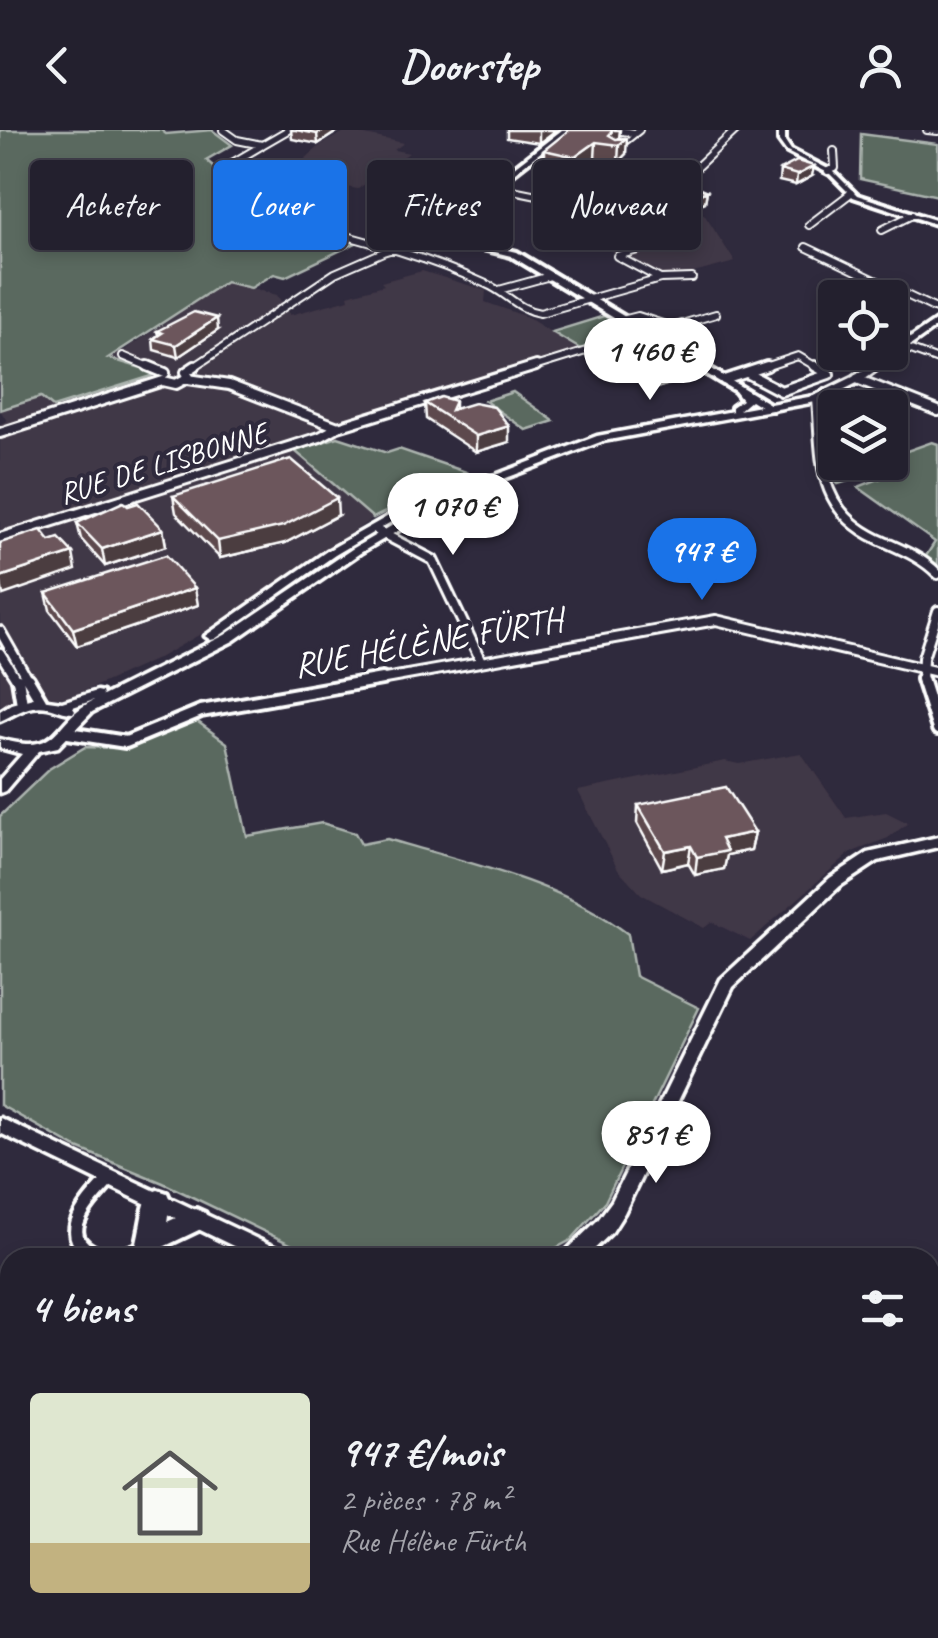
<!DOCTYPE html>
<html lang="fr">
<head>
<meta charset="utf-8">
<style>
	:root { --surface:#23202e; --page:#2f2d3a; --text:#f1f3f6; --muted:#a3a3aa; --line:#403e4a; --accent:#1a73e8 }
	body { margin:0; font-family:Caveat,sans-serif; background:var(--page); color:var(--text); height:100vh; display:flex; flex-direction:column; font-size:38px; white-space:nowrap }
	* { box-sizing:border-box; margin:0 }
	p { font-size:32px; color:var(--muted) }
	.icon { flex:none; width:55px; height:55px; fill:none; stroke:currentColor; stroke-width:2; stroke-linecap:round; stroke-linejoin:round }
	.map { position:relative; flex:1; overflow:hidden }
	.sheet { position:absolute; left:0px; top:1118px; width:940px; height:392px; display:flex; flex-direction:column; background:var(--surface); border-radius:30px 30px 0 0; box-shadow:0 5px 15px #0003,0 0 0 2px var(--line) }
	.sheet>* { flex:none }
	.guide { position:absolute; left:30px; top:30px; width:880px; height:90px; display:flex; gap:20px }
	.controls { position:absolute; left:818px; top:150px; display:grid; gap:20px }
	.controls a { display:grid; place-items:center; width:90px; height:90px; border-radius:10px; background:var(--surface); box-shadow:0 5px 15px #0003,0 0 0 2px var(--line); font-size:50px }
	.price { position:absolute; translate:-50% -85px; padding:0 22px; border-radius:35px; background:#fff; color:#222; font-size:32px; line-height:65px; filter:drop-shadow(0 2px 5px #0008) }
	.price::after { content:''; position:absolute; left:50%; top:60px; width:30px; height:22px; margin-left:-15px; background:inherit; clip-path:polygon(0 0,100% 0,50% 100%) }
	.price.current { background:var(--accent); color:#fff }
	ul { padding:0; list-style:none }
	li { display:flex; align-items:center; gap:30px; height:250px; padding:0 30px }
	li span { display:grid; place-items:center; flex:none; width:280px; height:200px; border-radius:10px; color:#555 }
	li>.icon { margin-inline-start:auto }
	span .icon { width:120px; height:120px; fill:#fffc; stroke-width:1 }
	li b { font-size:42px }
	h2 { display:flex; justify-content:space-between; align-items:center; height:120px; padding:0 30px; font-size:42px }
	.chip { padding:0 35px; border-radius:10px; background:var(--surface); box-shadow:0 5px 15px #0003,0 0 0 2px var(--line); font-size:35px; line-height:90px }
	.chip.current { background:var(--accent); color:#fff }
	header { display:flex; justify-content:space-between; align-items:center; height:130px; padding:0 30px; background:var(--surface); font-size:45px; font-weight:600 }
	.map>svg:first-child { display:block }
	.built { fill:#413746 }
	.green { fill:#5a695f; stroke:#acb4af; stroke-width:2.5 }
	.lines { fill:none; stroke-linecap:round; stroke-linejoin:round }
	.minor-far3-casing { stroke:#fff; stroke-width:10 }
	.minor-far2-casing { stroke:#fff; stroke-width:14 }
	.minor-far1-casing { stroke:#fff; stroke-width:18 }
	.minor-casing { stroke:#fff; stroke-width:20 }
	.tertiary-casing { stroke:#fff; stroke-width:8 }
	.secondary-casing { stroke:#fff; stroke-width:7 }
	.motorway-casing { stroke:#fff; stroke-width:8 }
	.minor-far3 { stroke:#2f2a3d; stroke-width:6 }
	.minor-far2 { stroke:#2f2a3d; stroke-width:8 }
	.minor-far1 { stroke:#2f2a3d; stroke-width:10 }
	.minor { stroke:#2f2a3d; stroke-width:12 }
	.tertiary { fill:#2f2a3d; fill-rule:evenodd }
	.secondary { fill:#2f2a3d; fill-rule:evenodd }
	.motorway { fill:#2f2a3d; fill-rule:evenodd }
	.wall { fill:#5d4a4e; stroke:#fff; stroke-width:2.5 }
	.shaded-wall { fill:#4c3c40; stroke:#fff; stroke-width:2.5 }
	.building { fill:#6c565b; stroke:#fff; stroke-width:2.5 }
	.labels { text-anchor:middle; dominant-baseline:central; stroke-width:8; stroke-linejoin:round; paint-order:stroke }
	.far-street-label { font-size:30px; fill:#fff; stroke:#2f2a3d }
	.street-label { font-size:35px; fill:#fff; stroke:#2f2a3d }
</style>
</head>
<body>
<header><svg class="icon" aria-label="back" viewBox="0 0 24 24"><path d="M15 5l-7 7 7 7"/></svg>Doorstep<svg class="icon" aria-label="person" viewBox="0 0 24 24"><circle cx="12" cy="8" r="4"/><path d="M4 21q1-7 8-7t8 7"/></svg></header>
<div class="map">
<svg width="938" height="1508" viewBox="0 0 938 1508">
	<rect width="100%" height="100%" fill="#2f2a3d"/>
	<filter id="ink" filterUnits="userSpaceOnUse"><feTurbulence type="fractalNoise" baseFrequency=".01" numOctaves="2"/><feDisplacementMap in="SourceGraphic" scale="20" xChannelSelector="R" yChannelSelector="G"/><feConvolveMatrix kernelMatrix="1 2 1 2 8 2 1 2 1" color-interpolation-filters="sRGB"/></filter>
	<g filter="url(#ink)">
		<path class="built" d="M 346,1 L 404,13 L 394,20 L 409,23 L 358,59 L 346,57 L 313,77 L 316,87 L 297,94 L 303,96 L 294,102 L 228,97 L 322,14 Z
			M 616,70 L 704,84 L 735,132 L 682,146 L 656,148 L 596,112 L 594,106 L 599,102 L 592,98 L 597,93 L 591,91 Z
			M 422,141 L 481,159 L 486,161 L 485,172 L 527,187 L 579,220 L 346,291 L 338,307 L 296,320 L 373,388 L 232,486 L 157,529 L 69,568 L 43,566 L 0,575 L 0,294 L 7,291 L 0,280 L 41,267 L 54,277 L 152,246 L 97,229 L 125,220 L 226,151 L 277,165 L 290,185 L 349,169 L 348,165 L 384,155 L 381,152 Z
			M 801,623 L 846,688 L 886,682 L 908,693 L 888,708 L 850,723 L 750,811 L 712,792 L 704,798 L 641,764 L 618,739 L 578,661 L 725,631 L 739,634 Z"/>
		<path class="green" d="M 0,0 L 161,0 L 166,4 L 212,0 L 232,15 L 206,30 L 246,65 L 263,67 L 230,97 L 309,102 L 356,113 L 285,147 L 274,144 L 251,158 L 225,152 L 108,228 L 155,242 L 152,246 L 53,277 L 41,267 L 0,280 Z
			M 861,4 L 938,14 L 938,66 L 860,49 Z
			M 604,186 L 634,202 L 582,220 L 552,202 Z
			M 513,262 L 554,291 L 526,300 L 485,271 Z
			M 338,307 L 387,323 L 399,319 L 466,342 L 373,388 L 295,321 Z
			M 932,312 L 938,314 L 938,435 L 926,426 L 935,412 L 858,357 L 879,349 L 871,344 L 838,354 L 834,350 L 876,333 L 890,332 L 890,327 Z
			M 187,584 L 227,613 L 247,706 L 322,693 L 355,703 L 361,714 L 387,709 C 470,734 559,751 628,804 L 635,846 L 699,878 L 605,1072 L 571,1110 L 539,1127 L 317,1127 L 163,1053 L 75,1017 L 0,975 L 0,686 L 49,639 L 85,617 L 114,618 L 137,612 Z"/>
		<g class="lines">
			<defs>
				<path id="minor-far3" d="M 223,0 L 237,10 L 262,15 L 288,0
					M 615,0 L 635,3
					M 927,0 L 938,1
					M 620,15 L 639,0
					M 227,36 L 261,16
					M 828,41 L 835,38 L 834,21
					M 493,56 L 552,68 L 597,35 L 683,50 L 736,0
					M 809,95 L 851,63
					M 310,96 C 370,112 430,128 486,154 C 506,162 518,180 540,183 L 660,149 L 692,148
					M 882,100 L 912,85
					M 806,117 L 938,180
					M 660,149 L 617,126 L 683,107
					M 499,160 L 550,146
					M 622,190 L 638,186 L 672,197 L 716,184
					M 903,217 L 938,230
					M 123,226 L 154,239
					M 191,239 L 335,143 L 383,122 L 438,105
					M 528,239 L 644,203
					M 759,239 L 798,226 L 820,239"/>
				<path id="minor-far2" d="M 148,236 L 165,243
					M 186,242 L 195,236
					M 747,243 L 781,261 L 829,244 L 815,236
					M 188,249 L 229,255 L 338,297 L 536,236
					M 857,249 L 938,281
					M 724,250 L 767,236
					M 817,269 C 822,329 815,379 878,409 C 900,419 920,426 938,444
					M 0,303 L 163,251 L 176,254 L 189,247
					M 378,401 L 433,430 L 481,531
					M 0,408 L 320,307 L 338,297
					M 0,501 L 29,552
					M 0,523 L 18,552
					M 368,552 L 716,490 L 938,542
					M 922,552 L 923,528 L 938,481"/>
				<path id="minor-far1" d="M 18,549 L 22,574
					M 28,549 L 41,571
					M 922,549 L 938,599
					M 68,603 L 126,612 L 201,581 L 382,549"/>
				<path id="minor" d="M 106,1128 C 51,1111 84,1077 110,1049
					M 117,1128 L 144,1118
					M 930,1437 L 938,1440"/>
				<path id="tertiary" d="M 562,0 L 569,0 L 443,98 L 442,104 L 517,122 L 773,276 L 773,280 L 767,280 L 751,270 L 738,281 L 732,281 L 732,277 L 742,270 L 735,261 L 511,126 L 435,107 L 438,96 Z
					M 779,0 L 785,0 L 785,11 L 791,20 L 834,42 L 857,65 L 938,91 L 938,95 L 853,67 L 830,44 L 787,22 L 779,11 Z"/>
				<path id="secondary" d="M 938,189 L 938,196 L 861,251 L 821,271 L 603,311 L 454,368 L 360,423 L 233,511 L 92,582 L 58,617 L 39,621 L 5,661 L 0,663 L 0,649 L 22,624 L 0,618 L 0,609 C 63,627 50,592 94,570 L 73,577 L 75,580 L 73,583 C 63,583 58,579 48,577 C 29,573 16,584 0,591 L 0,581 L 11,574 L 33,568 L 62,572 L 97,561 L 102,562 L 103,566 L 225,505 L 352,419 L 446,364 L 597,306 L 814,266 L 853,247 Z
					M 392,384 L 398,387 L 396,389 L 335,425 L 215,509 L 211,510 L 205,506 L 327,421 Z
					M 938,707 L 938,717 L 878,731 L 840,756 L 733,857 L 624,1083 L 612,1102 L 585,1128 L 563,1128 L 565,1122 L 598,1090 L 612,1071 L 721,849 L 830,748 L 868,723 Z
					M 0,988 L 285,1122 L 287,1128 L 258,1128 L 0,1003 Z"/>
				<path id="motorway" d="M 158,1060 L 167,1063 L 170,1070 L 167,1092 L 196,1079 L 205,1083 L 208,1090 L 205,1097 L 161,1118 L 157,1128 L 132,1128 C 141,1107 140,1083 149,1063 Z
					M 0,1143 L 10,1148 L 10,1181 L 0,1176 Z
					M 0,1197 L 10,1202 L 10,1235 L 0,1231 Z
					M 204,1500 L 237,1500 L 240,1508 L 207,1508 Z
					M 250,1500 L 283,1500 L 286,1508 L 253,1508 Z
					M 285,1500 L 317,1500 L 320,1508 L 288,1508 Z"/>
			</defs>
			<use href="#minor-far3" class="minor-far3-casing"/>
			<use href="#minor-far2" class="minor-far2-casing"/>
			<use href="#minor-far1" class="minor-far1-casing"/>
			<use href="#minor" class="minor-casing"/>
			<use href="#tertiary" class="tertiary-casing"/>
			<use href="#secondary" class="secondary-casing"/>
			<use href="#motorway" class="motorway-casing"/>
			<use href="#minor-far3" class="minor-far3"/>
			<use href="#minor-far2" class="minor-far2"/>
			<use href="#minor-far1" class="minor-far1"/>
			<use href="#minor" class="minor"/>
			<use href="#tertiary" class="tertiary"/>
			<use href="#secondary" class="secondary"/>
			<use href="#motorway" class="motorway"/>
		</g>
		<path class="wall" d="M 291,0 L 338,0 L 338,1 L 318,14 L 292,9 Z
			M 507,0 L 556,0 L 539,13 L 507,8 Z
			M 619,8 L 618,9 L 626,24 L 618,32 L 595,29 L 574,43 L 544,36 L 544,20 Z
			M 780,40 L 812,46 L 796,55 L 779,51 Z
			M 671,61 L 707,61 L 705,72 L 687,79 L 670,71 Z
			M 218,200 L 178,227 L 154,220 L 153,209 L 158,205 L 157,201 Z
			M 608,215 L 676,252 L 653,259 L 607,230 Z
			M 455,271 L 455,279 L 509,312 L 476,322 L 426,289 L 425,273 Z
			M 173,366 L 338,385 L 285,413 L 220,428 L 176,383 Z
			M 77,393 L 163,399 L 166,416 L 105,436 L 81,409 Z
			M 46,463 L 198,475 L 77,516 L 50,480 Z
			M 638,675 L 755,702 L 751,720 L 727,725 L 724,739 L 695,745 L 688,733 L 662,739 L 637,693 Z"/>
		<path class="shaded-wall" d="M 324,0 L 338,0 L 338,1 L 318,14 L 317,4 Z
			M 539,0 L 556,0 L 539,13 Z
			M 613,0 L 620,0 L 619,8 L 614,15 L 609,5 Z
			M 627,8 L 626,24 L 618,32 L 619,15 Z
			M 596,12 L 595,29 L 574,43 L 575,27 Z
			M 814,36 L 812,46 L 796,55 L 797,45 Z
			M 707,61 L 705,72 L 687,79 L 688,69 Z
			M 217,188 L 218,200 L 178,227 L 176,215 Z
			M 678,236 L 676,252 L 653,259 L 654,244 Z
			M 509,296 L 509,312 L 476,322 L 476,306 Z
			M 337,368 L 338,385 L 285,413 L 220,428 L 218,411 Z
			M 163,399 L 166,416 L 105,436 L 102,419 Z
			M 73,423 L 76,440 L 3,465 L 0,447 Z
			M 195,458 L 198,475 L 77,516 L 73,499 Z
			M 755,702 L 751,720 L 727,725 L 724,739 L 695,745 L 697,727 L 721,709 Z
			M 691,716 L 688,733 L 662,739 L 665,721 Z"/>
		<path class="building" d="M 296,0 L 324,0 L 317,4 Z
			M 569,0 L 613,0 L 609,5 L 616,9 L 627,8 L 619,15 L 596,12 L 575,27 L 544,20 Z
			M 797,31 L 814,36 L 797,45 L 780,40 Z
			M 693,55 L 707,61 L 688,69 L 671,61 Z
			M 194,182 L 217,188 L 176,215 L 153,209 L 162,203 L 157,201 Z
			M 631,208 L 678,236 L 654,244 L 608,215 Z
			M 441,267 L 455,271 L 451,280 L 474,273 L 494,277 L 509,296 L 476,306 L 425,273 Z
			M 291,329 L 337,368 L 283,396 L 218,411 L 173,366 Z
			M 123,372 L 128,376 L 138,373 L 163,399 L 102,419 L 77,393 Z
			M 41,400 L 50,411 L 59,408 L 73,423 L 0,447 L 0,413 Z
			M 166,425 L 195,458 L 73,499 L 46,463 Z
			M 726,657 L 755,702 L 721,709 L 727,721 L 697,727 L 691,716 L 665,721 L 638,675 Z"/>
	</g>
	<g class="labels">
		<g class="far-street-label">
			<text transform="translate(163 333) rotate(-17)">RUE DE LISBONNE</text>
		</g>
		<g class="street-label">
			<text transform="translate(428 512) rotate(-10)">RUE HÉLÈNE FÜRTH</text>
		</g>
	</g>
</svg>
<div class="controls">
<a><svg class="icon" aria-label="locate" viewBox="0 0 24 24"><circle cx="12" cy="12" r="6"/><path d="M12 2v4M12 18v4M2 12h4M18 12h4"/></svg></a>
<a><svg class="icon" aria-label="layers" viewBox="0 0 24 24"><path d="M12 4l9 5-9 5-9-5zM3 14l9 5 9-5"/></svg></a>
</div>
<b class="price" style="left:650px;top:273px">1 460 €</b>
<b class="price" style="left:453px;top:428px">1 070 €</b>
<b class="price current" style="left:702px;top:473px">947 €</b>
<b class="price" style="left:656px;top:1056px">851 €</b>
<div class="guide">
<a class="chip">Acheter</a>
<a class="chip current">Louer</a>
<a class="chip">Filtres</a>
<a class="chip">Nouveau</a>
</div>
<section class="sheet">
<h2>4 biens<svg class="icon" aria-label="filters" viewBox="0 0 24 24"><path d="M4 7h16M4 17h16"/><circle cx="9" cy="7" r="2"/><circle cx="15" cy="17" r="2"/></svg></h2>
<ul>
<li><span style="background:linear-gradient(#dfe7d0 75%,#c2b280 0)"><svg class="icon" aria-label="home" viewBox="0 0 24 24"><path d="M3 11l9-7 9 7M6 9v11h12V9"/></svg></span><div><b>947 €/mois</b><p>2 pièces · 78 m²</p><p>Rue Hélène Fürth</p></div></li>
</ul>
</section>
</div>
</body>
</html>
